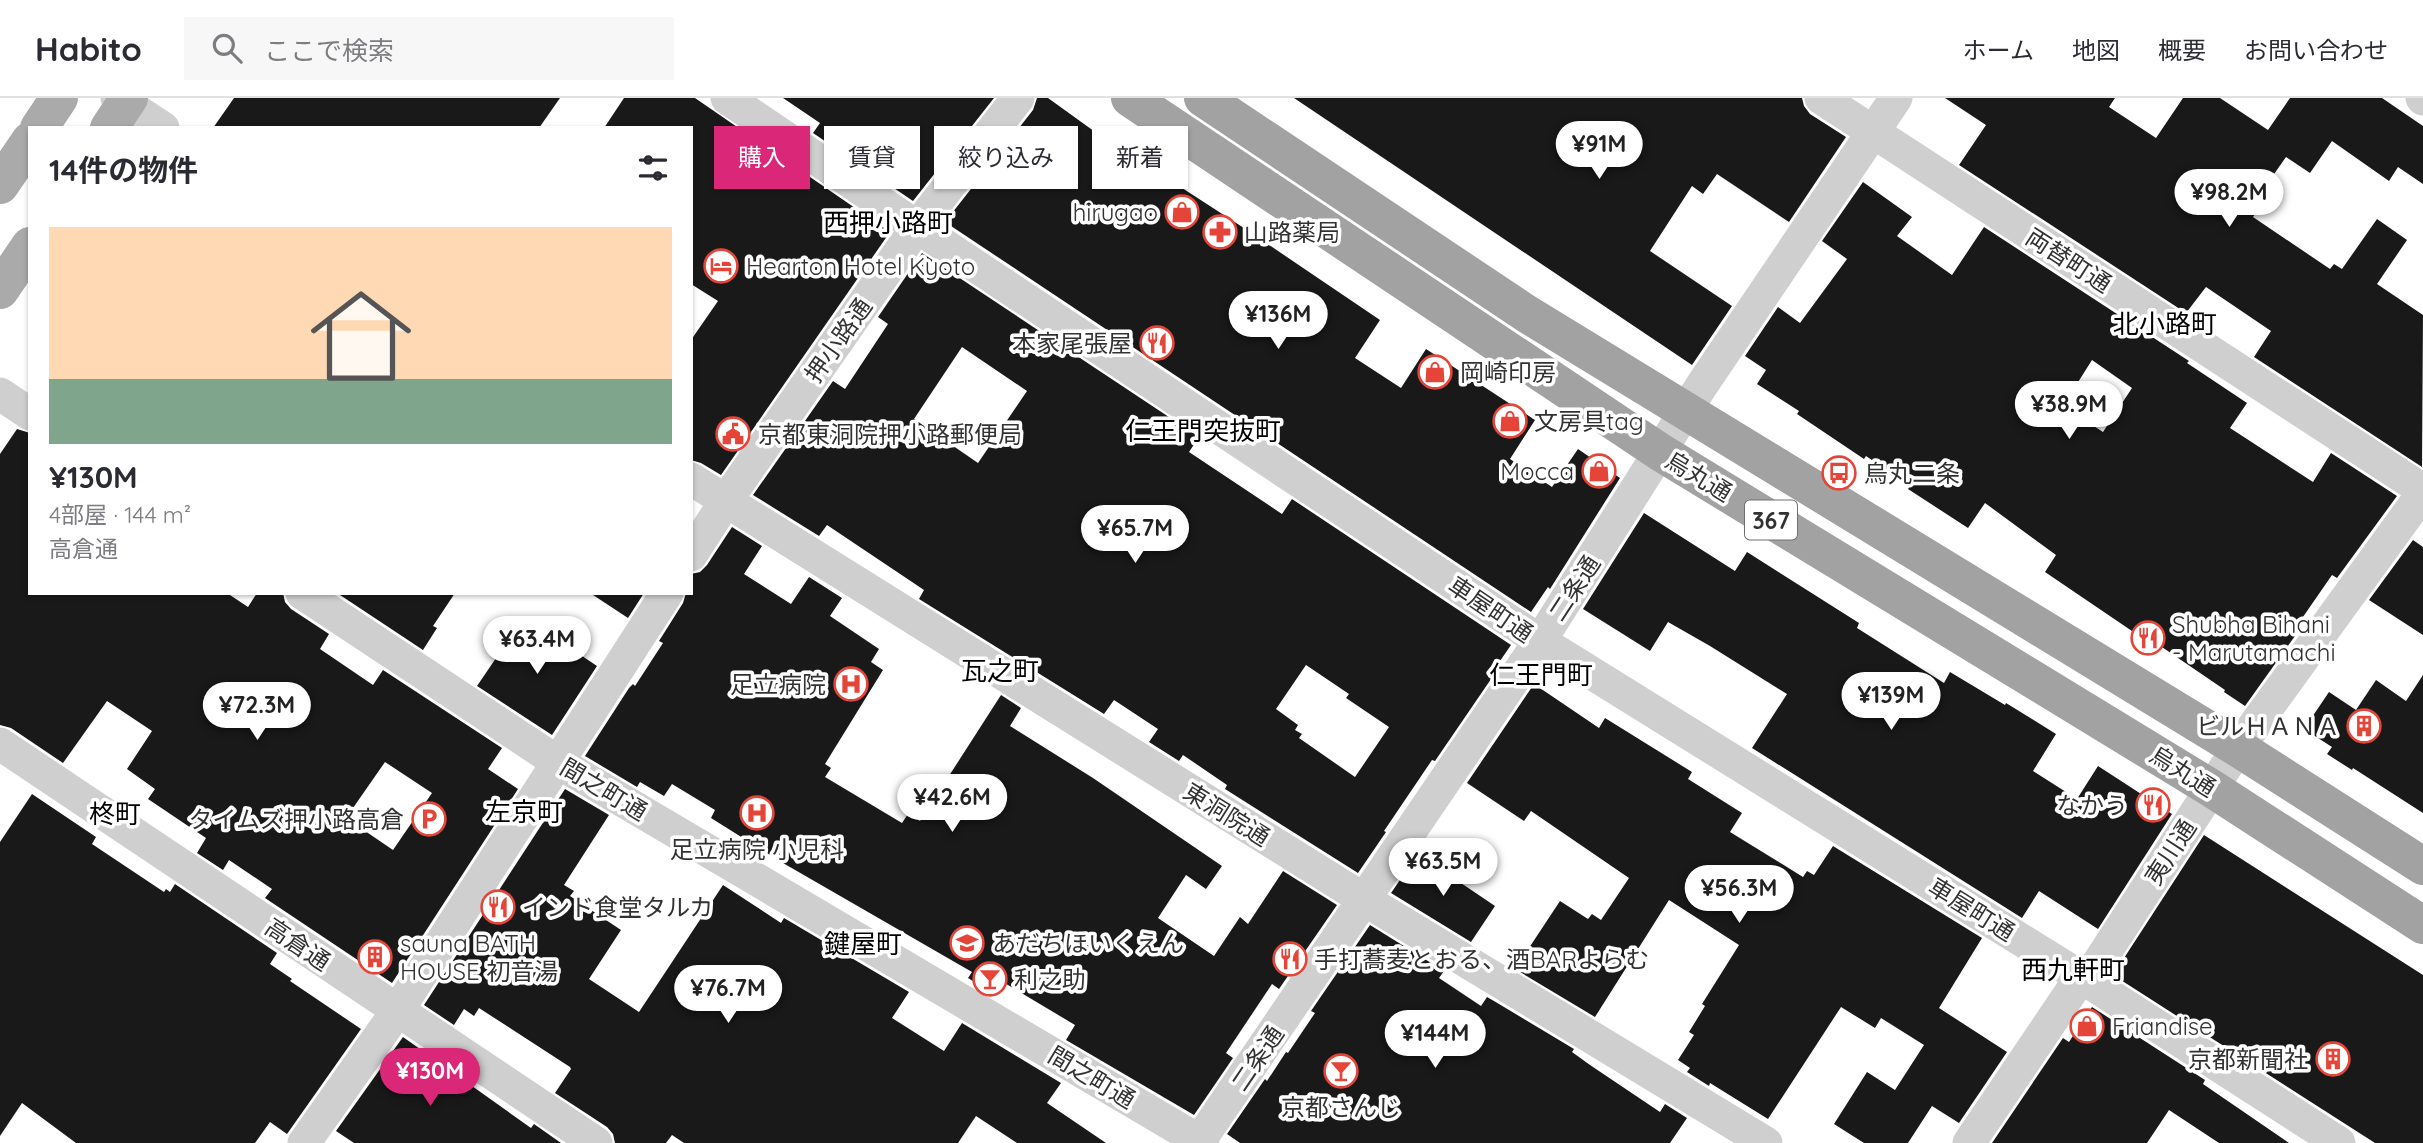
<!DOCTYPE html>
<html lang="ja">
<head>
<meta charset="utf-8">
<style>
	:root { --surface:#fff; --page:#f7f7f7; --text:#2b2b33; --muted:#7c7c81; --line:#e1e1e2; --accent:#db2777 }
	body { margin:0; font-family:Quicksand,"Noto Sans JP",sans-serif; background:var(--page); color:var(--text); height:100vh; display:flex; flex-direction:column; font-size:26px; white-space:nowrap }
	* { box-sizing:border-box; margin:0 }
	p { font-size:23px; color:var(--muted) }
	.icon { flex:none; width:38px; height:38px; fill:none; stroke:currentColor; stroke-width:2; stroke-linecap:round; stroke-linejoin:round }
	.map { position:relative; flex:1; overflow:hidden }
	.drawer { position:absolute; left:28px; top:28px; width:665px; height:469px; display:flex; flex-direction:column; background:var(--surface); border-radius:0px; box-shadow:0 2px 5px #0004 }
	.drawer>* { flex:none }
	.guide { position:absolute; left:714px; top:28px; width:665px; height:63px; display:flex; gap:14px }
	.price { position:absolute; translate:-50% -60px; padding:0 16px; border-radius:24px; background:#fff; color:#222; font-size:23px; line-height:46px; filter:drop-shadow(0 2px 4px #0008) }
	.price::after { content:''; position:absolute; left:50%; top:42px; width:21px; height:16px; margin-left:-10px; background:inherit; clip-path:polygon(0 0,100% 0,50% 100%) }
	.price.selected { background:var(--accent); color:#fff }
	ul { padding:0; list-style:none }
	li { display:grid; align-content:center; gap:14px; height:371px; padding:0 21px }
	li+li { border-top:2px solid var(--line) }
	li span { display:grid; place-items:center; height:217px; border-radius:0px; color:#555 }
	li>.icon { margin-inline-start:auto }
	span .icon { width:126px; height:126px; fill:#fffc; stroke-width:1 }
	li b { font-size:30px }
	h2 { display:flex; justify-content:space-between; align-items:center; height:84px; padding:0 21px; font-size:30px }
	.chip { padding:0 24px; border-radius:0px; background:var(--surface); box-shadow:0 2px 5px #0004; font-size:24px; line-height:63px }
	.chip.selected { background:var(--accent); color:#fff }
	header { display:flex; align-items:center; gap:42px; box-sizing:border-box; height:98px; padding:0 35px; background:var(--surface); border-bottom:2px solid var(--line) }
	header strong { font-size:33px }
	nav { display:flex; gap:38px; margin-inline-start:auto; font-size:24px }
	.search { width:490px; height:63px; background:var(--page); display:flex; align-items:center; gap:18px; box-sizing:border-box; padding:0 24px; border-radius:0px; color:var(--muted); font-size:26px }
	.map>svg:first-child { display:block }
	.building { fill:#191919; fill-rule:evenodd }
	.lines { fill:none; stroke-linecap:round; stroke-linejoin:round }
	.minor { stroke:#cfcfcf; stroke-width:33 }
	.primary { stroke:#aaa; stroke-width:38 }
	.trunk { stroke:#a2a2a2; stroke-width:38 }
	.labels { text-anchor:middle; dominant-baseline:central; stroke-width:7; stroke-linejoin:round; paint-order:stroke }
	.shield { fill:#fff; stroke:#707070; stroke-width:2 }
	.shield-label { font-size:23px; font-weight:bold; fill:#323232 }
	.poi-label { font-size:24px; fill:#323232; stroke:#fff; text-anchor:start }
	.street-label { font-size:24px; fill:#323232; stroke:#fff }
	.neighbourhood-label { font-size:26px; fill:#000; stroke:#fff }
</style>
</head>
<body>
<header>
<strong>Habito</strong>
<div class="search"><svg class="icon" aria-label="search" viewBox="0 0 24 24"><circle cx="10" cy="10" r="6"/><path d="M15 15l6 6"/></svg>ここで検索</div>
<nav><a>ホーム</a><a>地図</a><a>概要</a><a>お問い合わせ</a></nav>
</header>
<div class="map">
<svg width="2423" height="1045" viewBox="0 0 2423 1045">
	<rect width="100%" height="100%" fill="#fff"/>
	<path class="building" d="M 234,0 L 560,0 L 539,30 L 213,30 Z
		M 624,0 L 695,0 L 890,134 L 721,377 L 701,365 L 691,362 L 691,242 L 718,203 L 691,186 L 691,30 L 604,30 Z
		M 783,0 L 994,0 L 913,103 L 813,35 L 820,25 Z
		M 1037,0 L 1048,0 L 1091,31 L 1247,132 L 1380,222 L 1355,260 L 1401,290 L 1426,251 L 1535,322 L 1510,361 L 1552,389 L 1578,351 L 1620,380 L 1550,491 L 1548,489 L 1531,514 L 945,124 L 1033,12 Z
		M 1294,0 L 1802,0 L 1804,8 L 1810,16 L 1846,39 L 1789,124 L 1717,76 L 1703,96 L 1692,88 L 1650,153 L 1732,208 L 1692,267 Z
		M 1945,0 L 2115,0 L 2109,9 L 2156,40 L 2183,0 L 2220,0 L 2268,32 L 2290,0 L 2382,0 L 2423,28 L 2423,86 L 2398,69 L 2389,83 L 2332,43 L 2310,75 L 2286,59 L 2253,106 L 2259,110 L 2253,119 L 2330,171 L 2334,166 L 2342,171 L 2377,121 L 2407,142 L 2377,186 L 2423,217 L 2422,369 L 2254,259 L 2271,233 L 2206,189 L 2186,215 L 1959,67 L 1986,27 Z
		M 1863,84 L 1912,119 L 1897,138 L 1952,177 L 1984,129 L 2189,263 L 2187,265 L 2247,305 L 2230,330 L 2313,384 L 2331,355 L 2397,398 L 2337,480 L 2332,477 L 2296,529 L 2300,531 L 2245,608 L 2224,594 L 2225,592 L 2159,547 L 2157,550 L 2045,474 L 2056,457 L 1985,405 L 1968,430 L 1908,391 L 1910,388 L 1866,358 L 1864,361 L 1797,316 L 1799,313 L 1757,286 L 1766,272 L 1745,258 L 1778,209 L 1800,225 L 1847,161 L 1822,143 ZM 2092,262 L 2132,290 L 2103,334 L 2063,308 Z
		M 922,155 L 1199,339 L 1189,354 L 1282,416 L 1292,401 L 1511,547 L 1500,563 L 1502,565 L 1435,663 L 1432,662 L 1384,733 L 1386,734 L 1358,775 L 1225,691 L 1227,687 L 1183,657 L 1179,663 L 1149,644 L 1158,631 L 1114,602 L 1104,616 L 919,501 L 924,492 L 827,427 L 819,438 L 753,397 L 833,283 L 845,291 L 888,226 L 878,219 ZM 962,249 L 1027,293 L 978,365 L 914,321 ZM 1306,567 L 1349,596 L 1346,600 L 1389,629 L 1355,679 L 1299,640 L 1302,636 L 1295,632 L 1298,627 L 1276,611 Z
		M 17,331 L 30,335 L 30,495 L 227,495 L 248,509 L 257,495 L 283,495 L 285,504 L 291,511 L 329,536 L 320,551 L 373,587 L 383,572 L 502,650 L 488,671 L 518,691 L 392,885 L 265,800 L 272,791 L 229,762 L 223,772 L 197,755 L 206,740 L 148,701 L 155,691 L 127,671 L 152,633 L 107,603 L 63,665 L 11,630 L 0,627 L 0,356 ZM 385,664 L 432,695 L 393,752 L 346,720 Z
		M 1644,415 L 1735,473 L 1747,454 L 1859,525 L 1857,530 L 1944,585 L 1950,574 L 2005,607 L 2006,605 L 2056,636 L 2033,673 L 2077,701 L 2098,668 L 2172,716 L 2098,831 L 2039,793 L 2022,820 L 1752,650 L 1787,596 L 1710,548 L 1668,524 L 1650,553 L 1583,511 Z
		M 732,429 L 762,448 L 744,476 L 791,506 L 809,479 L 842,500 L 830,518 L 879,551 L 871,564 L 883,572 L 825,666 L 831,670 L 825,679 L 902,725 L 908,716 L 920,723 L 1001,597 L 1021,610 L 1010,628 L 1093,680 L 1222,768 L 1206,791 L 1186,777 L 1158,820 L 1214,858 L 1240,819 L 1248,826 L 1283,773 L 1337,807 L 1279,891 L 1272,886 L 1226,955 L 1233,960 L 1194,1017 L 1066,942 L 1075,927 L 998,881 L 990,894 L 968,880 L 972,874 L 783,765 L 711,720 L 715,712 L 672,686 L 664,698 L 640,684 L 637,689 L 585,658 L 629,590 L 633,586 L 635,588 L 663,545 L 659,543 L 683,505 L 686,495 L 691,495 L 691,476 L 700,474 L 707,467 Z
		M 2413,442 L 2423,449 L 2423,537 L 2369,502 Z
		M 337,495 L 455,495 L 433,528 L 437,530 L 423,552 Z
		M 590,495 L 644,495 L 628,520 Z
		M 524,519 L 597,568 L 552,637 L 477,588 Z
		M 2423,577 L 2423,715 L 2353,670 L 2352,672 L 2327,656 L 2332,649 L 2304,631 L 2329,594 L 2356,612 L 2376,582 L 2406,603 Z
		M 1534,586 L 1599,630 L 1605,620 L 1692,674 L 1688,681 L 1742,715 L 1730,734 L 1803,779 L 1807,773 L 1814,777 L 1833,748 L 1982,840 L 1939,910 L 2007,954 L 1959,1025 L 1932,1008 L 1908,1045 L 1864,1045 L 1834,1026 L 1867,974 L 1895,992 L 1924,947 L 1881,920 L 1875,930 L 1841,909 L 1768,1021 L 1710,985 L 1709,988 L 1687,974 L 1690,970 L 1678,962 L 1694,937 L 1689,934 L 1705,908 L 1702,906 L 1739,847 L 1669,802 L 1595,919 L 1515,871 L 1560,803 L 1588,821 L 1592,816 L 1601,822 L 1629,780 L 1531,713 L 1524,723 L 1467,685 Z
		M 565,691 L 609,717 L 564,787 L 574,793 L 570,798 L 621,832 L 589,881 L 639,914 L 723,787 L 781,825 L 784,820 L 909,894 L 892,920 L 944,953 L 962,925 L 1061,985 L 1047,1005 L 1106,1045 L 1017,1045 L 976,1018 L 958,1045 L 684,1045 L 672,1037 L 666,1045 L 615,1045 L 613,1036 L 607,1029 L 555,995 L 571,971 L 570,969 L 479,910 L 474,918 L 464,911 L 454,927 L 424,907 Z
		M 32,696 L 96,739 L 92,746 L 164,794 L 166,791 L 170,794 L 175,786 L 277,855 L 270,866 L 292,881 L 290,883 L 361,931 L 287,1036 L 270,1024 L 255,1045 L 76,1045 L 22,1005 L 0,1038 L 0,744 Z
		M 2204,737 L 2423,877 L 2423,1045 L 2375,1045 L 2113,877 Z
		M 1418,756 L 1495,808 L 1471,844 L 1391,795 Z
		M 1370,827 L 1444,873 L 1439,880 L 1481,908 L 1487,899 L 1494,903 L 1574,951 L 1572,954 L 1590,967 L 1660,1014 L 1665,1006 L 1687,1020 L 1670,1045 L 1240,1045 L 1227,1036 L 1265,981 L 1267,983 L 1286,954 L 1288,955 L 1315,915 L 1311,913 Z
		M 2092,909 L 2205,982 L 2203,986 L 2289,1045 L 2219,1045 L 2169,1012 L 2147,1045 L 1992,1045 L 2063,940 L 2069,944 Z
		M 403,939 L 531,1030 L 534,1026 L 561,1045 L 354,1045 L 336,1033 Z"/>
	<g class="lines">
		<path class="minor" d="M 117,0 L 163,30
			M 727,0 L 917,129 L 1540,543 L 2081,879 L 2339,1045
			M 1821,0 L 2423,392
			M 2422,0 L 2423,1
			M 0,296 L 30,316
			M 691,381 L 1365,802 L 1766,1045
			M 691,457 L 725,404 L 917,129 L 1018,0
			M 302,495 L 559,665 L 1203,1045
			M 0,646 L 596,1045
			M 304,1045 L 398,912 L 667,495
			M 1198,1045 L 1540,543 L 1702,287 L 1896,0
			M 1969,1045 L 2081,879 L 2097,867 L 2238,650 L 2423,395"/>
		<path class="primary" d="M 39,30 L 59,0
			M 109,30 L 129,0
			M 0,87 L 30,43
			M 0,192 L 30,148"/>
		<path class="trunk" d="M 1130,0 L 1660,354 L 2211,690 L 2423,827
			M 1203,0 L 1527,216 L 2238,650 L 2423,768"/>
	</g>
	<defs>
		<symbol id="shop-ring" viewBox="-11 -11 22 22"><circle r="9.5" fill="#fff" stroke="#e54538" stroke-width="1.5"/><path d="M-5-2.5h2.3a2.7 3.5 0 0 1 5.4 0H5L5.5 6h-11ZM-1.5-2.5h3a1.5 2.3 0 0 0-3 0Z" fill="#e54538"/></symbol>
		<symbol id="pharmacy-ring" viewBox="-11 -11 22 22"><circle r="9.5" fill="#fff" stroke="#e54538" stroke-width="1.5"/><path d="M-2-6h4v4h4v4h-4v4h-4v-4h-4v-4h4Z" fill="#e54538"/></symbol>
		<symbol id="hotel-ring" viewBox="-11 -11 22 22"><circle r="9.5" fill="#fff" stroke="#e54538" stroke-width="1.5"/><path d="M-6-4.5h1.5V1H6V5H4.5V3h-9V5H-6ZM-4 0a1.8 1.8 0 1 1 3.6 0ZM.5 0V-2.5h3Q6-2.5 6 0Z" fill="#e54538"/></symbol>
		<symbol id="restaurant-ring" viewBox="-11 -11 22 22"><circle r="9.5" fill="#fff" stroke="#e54538" stroke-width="1.5"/><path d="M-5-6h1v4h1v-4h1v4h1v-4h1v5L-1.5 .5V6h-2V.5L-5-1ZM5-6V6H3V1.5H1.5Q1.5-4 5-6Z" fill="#e54538"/></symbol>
		<symbol id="civic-ring" viewBox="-11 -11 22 22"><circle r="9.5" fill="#fff" stroke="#e54538" stroke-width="1.5"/><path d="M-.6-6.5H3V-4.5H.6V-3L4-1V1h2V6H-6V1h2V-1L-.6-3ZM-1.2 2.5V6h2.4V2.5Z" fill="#e54538"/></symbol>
		<symbol id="bus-ring" viewBox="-11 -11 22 22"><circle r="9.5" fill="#fff" stroke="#e54538" stroke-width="1.5"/><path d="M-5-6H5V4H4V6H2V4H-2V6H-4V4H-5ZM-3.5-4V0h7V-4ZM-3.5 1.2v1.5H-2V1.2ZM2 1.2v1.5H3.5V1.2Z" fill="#e54538"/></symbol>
		<symbol id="hospital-ring" viewBox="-11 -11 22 22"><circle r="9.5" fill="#fff" stroke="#e54538" stroke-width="1.5"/><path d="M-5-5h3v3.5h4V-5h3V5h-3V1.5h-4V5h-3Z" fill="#e54538"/></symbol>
		<symbol id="building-ring" viewBox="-11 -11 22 22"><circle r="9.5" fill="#fff" stroke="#e54538" stroke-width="1.5"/><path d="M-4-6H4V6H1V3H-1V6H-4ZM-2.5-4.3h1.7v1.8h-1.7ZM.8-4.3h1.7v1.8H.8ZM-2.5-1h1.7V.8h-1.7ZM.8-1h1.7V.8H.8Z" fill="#e54538"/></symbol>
		<symbol id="parking-ring" viewBox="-11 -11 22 22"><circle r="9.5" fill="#fff" stroke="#e54538" stroke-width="1.5"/><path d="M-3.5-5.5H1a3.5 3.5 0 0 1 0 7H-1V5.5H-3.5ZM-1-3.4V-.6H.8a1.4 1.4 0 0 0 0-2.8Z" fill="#e54538"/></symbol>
		<symbol id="school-ring" viewBox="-11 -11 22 22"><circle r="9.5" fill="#fff" stroke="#e54538" stroke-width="1.5"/><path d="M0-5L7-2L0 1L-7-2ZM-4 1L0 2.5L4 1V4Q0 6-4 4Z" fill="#e54538"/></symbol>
		<symbol id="bar-ring" viewBox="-11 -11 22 22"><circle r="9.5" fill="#fff" stroke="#e54538" stroke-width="1.5"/><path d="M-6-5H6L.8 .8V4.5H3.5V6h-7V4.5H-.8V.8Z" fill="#e54538"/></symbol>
	</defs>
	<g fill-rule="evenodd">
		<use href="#shop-ring" x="1163" y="95" width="38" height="38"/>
		<use href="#pharmacy-ring" x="1201" y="115" width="38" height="38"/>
		<use href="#hotel-ring" x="702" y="149" width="38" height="38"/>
		<use href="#restaurant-ring" x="1138" y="226" width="38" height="38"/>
		<use href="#shop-ring" x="1416" y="255" width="38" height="38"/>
		<use href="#shop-ring" x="1491" y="304" width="38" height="38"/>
		<use href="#civic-ring" x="714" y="317" width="38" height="38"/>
		<use href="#shop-ring" x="1580" y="354" width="38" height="38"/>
		<use href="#bus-ring" x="1820" y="356" width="38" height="38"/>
		<use href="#restaurant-ring" x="2129" y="521" width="38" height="38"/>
		<use href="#hospital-ring" x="832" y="567" width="38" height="38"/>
		<use href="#building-ring" x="2345" y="609" width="38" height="38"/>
		<use href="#restaurant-ring" x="2134" y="688" width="38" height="38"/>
		<use href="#hospital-ring" x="738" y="696" width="38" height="38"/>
		<use href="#parking-ring" x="410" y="702" width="38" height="38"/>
		<use href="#restaurant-ring" x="479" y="790" width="38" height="38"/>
		<use href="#school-ring" x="948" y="826" width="38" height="38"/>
		<use href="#building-ring" x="356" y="840" width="38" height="38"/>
		<use href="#restaurant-ring" x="1271" y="842" width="38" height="38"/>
		<use href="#bar-ring" x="971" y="862" width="38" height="38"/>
		<use href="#shop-ring" x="2068" y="909" width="38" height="38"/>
		<use href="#building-ring" x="2314" y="942" width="38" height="38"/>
		<use href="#bar-ring" x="1322" y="954" width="38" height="38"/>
	</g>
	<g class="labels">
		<rect class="shield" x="1745" y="402.5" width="52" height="39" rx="5"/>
		<g class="shield-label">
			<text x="1771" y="422">367</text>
		</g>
		<g class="poi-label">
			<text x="1158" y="114" text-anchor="end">hirugao</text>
			<text x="1244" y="134">山路薬局</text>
			<text x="746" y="168">Hearton Hotel Kyoto</text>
			<text x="1132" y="245" text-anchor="end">本家尾張屋</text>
			<text x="1460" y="274">岡崎印房</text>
			<text x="1534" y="323">文房具tag</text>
			<text x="758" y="336">京都東洞院押小路郵便局</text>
			<text x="1574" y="373" text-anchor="end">Mocca</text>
			<text x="1864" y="375">烏丸二条</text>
			<text x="2172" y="526">Shubha Bihani<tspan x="2172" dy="28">- Marutamachi</tspan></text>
			<text x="826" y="586" text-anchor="end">足立病院</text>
			<text x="2340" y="628" text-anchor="end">ビルＨＡＮＡ</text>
			<text x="2128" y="707" text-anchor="end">なかう</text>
			<text x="404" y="721" text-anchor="end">タイムズ押小路高倉</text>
			<text x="757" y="751" text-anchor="middle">足立病院 小児科</text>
			<text x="522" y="809">インド食堂タルカ</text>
			<text x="400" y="845">sauna BATH<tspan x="400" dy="28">HOUSE 初音湯</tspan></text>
			<text x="992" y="845">あだちほいくえん</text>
			<text x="1314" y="861">手打蕎麦とおる、酒BARよらむ</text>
			<text x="1014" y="881">利之助</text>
			<text x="2112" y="928">Friandise</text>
			<text x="2308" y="961" text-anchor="end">京都新聞社</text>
			<text x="1341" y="1009" text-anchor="middle">京都さんじ</text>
		</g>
		<g class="street-label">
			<text transform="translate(2069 162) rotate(33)">両替町通</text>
			<text transform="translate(838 242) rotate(-55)">押小路通</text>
			<text transform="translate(1699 378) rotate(31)">烏丸通</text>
			<text transform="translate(1574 490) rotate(-57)">二条通</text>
			<text transform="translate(1491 511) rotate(34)">車屋町通</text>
			<text transform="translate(2183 673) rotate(32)">烏丸通</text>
			<text transform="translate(604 691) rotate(31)">間之町通</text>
			<text transform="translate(1227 716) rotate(32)">東洞院通</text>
			<text transform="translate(2170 754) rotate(-57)">夷川通</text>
			<text transform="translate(1972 811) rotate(32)">車屋町通</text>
			<text transform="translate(298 846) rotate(34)">高倉通</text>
			<text transform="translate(1257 960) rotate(-56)">二条通</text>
			<text transform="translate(1092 979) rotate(31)">間之町通</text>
		</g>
		<g class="neighbourhood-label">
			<text x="888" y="124">西押小路町</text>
			<text x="2165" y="225">北小路町</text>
			<text x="1203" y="332">仁王門突抜町</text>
			<text x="1000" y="572">瓦之町</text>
			<text x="1541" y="576">仁王門町</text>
			<text x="524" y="713">左京町</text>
			<text x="115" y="715">柊町</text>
			<text x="863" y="845">鍵屋町</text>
			<text x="2073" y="871">西九軒町</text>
		</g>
	</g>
</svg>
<b class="price" style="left:1599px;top:83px">¥91M</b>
<b class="price" style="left:2229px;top:131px">¥98.2M</b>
<b class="price" style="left:1278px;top:253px">¥136M</b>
<b class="price" style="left:2069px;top:343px">¥38.9M</b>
<b class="price" style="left:1135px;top:467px">¥65.7M</b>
<b class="price" style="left:537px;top:578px">¥63.4M</b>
<b class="price" style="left:1891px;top:634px">¥139M</b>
<b class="price" style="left:257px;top:644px">¥72.3M</b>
<b class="price" style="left:952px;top:736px">¥42.6M</b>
<b class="price" style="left:1443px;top:800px">¥63.5M</b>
<b class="price" style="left:1739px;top:827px">¥56.3M</b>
<b class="price" style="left:728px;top:927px">¥76.7M</b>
<b class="price" style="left:1435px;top:972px">¥144M</b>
<b class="price selected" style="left:430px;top:1010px">¥130M</b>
<div class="guide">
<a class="chip selected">購入</a>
<a class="chip">賃貸</a>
<a class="chip">絞り込み</a>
<a class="chip">新着</a>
</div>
<section class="drawer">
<h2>14件の物件<svg class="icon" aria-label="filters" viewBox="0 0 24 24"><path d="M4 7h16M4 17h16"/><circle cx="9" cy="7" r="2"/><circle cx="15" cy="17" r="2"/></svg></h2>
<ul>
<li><span style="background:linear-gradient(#ffd9b3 70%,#7fa58c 0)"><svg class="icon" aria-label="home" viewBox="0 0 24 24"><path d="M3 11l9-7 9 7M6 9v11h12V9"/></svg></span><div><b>¥130M</b><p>4部屋 · 144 m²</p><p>高倉通</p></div></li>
</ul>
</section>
</div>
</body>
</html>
